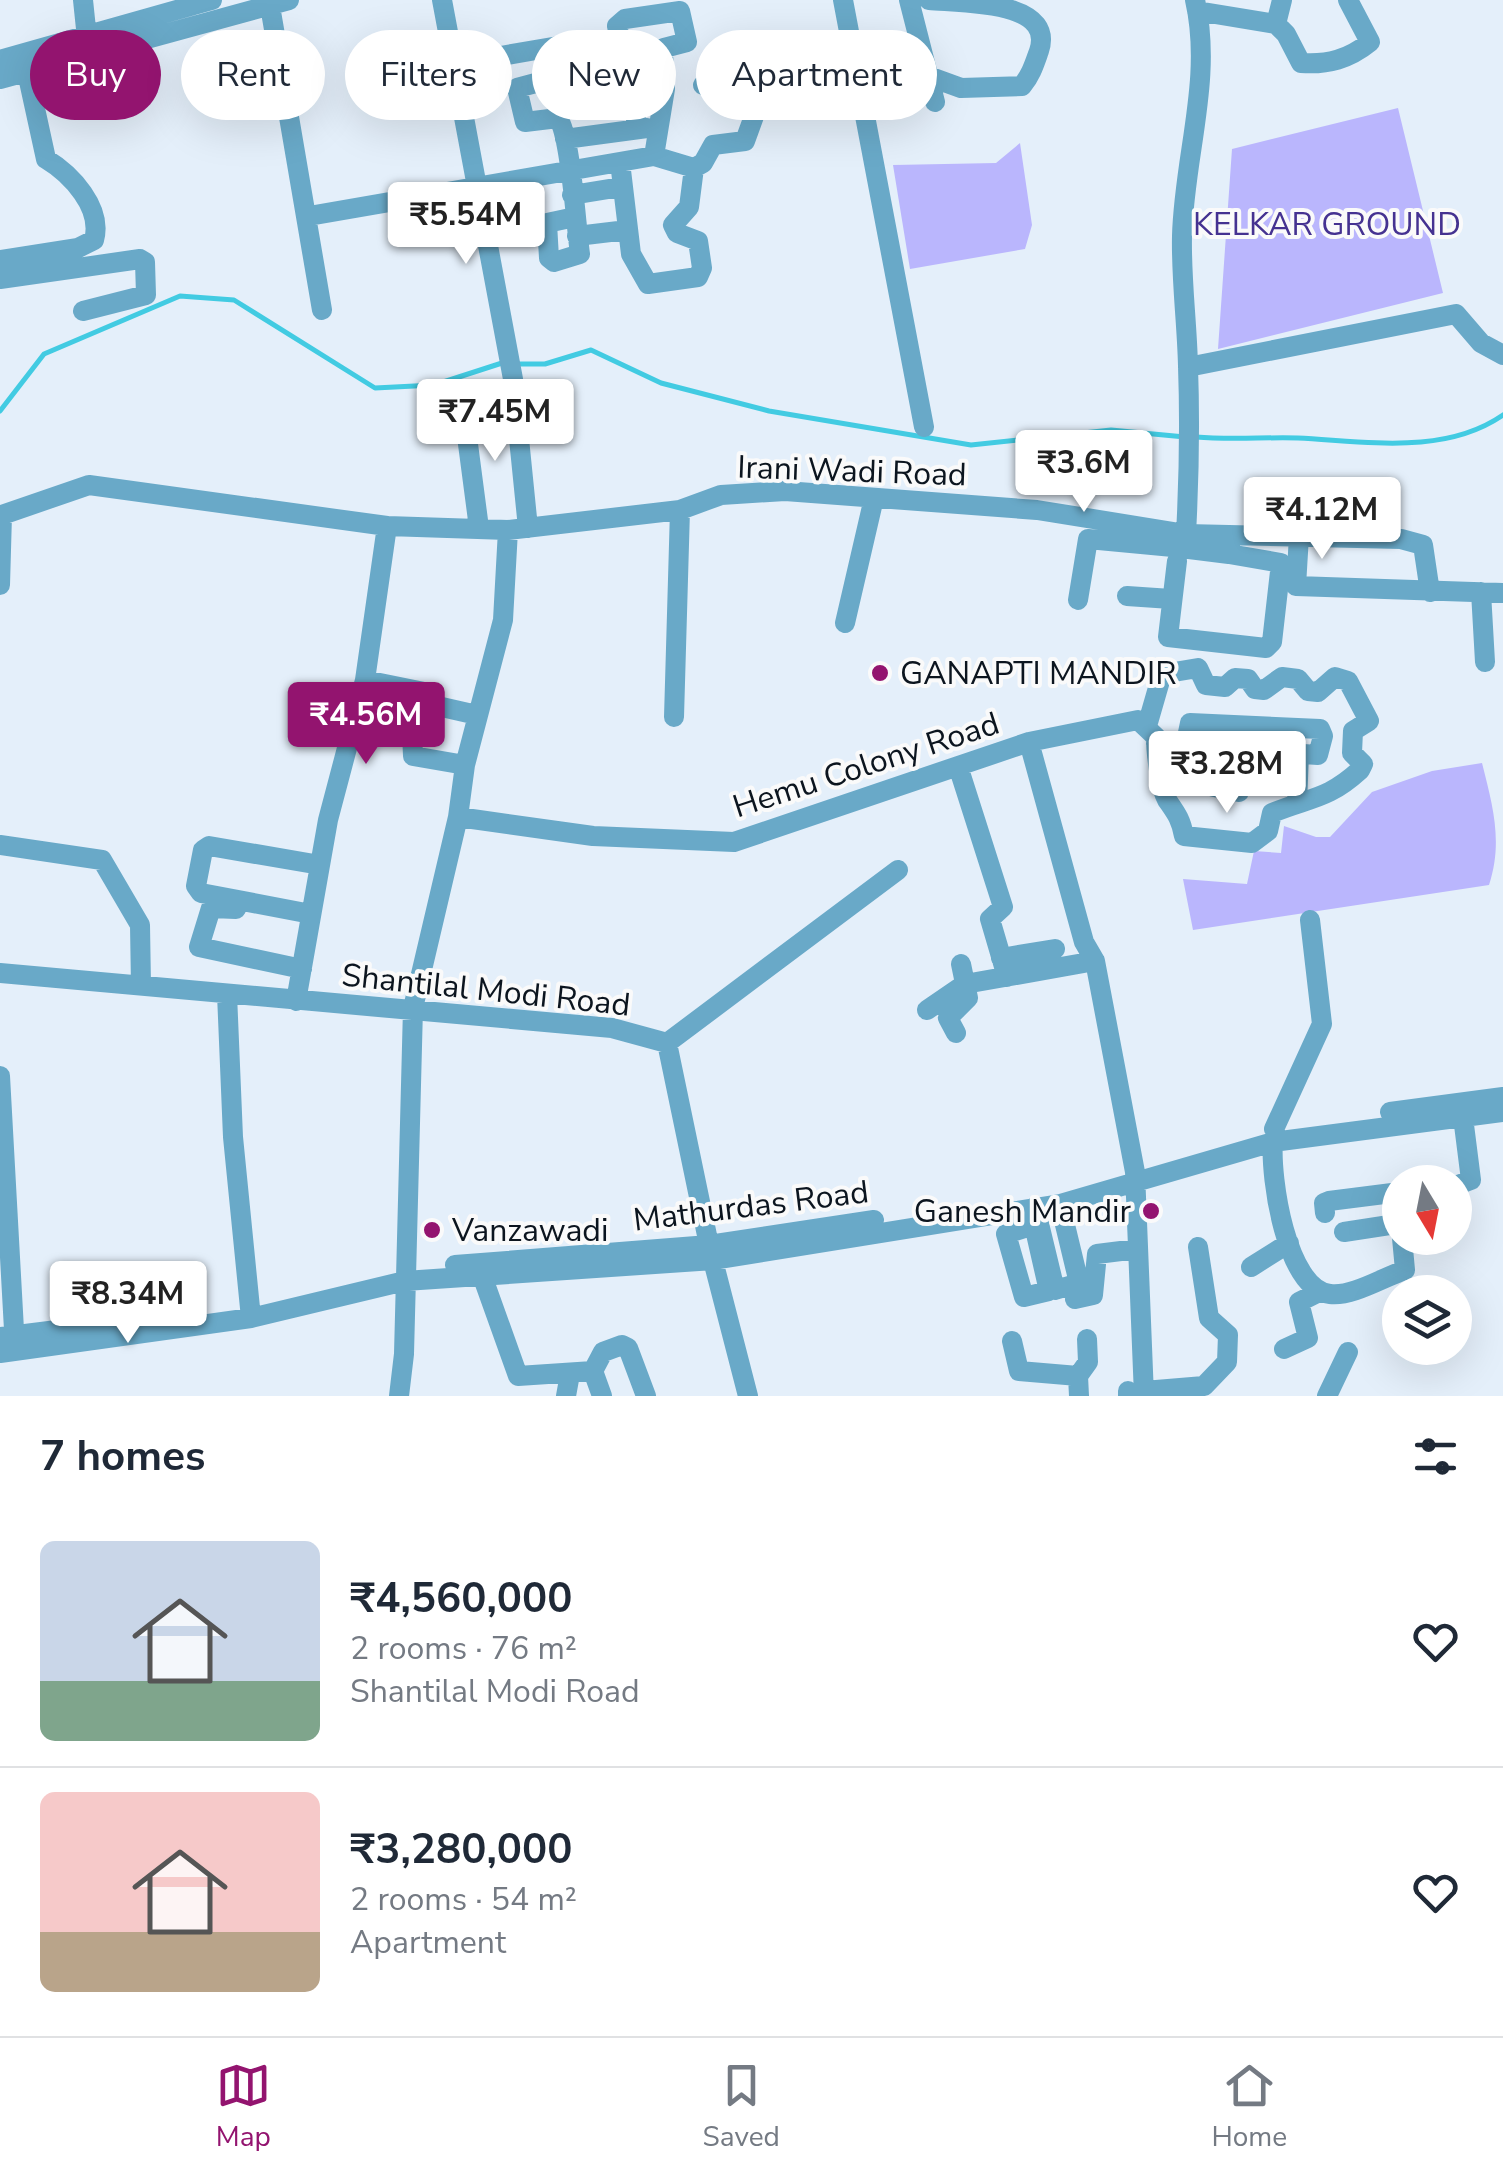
<!DOCTYPE html>
<html lang="en">
<head>
<meta charset="utf-8">
<style>
	:root { --surface:#fff; --page:#f2f2f3; --text:#1f2937; --muted:#747a83; --line:#e0e1e3; --accent:#93146f }
	body { margin:0; font-family:"Nunito Sans",sans-serif; background:var(--page); color:var(--text); height:100vh; display:flex; flex-direction:column; font-size:38px; white-space:nowrap }
	* { box-sizing:border-box; margin:0 }
	p { font-size:32px; color:var(--muted) }
	.icon { flex:none; width:55px; height:55px; fill:none; stroke:currentColor; stroke-width:2; stroke-linecap:round; stroke-linejoin:round }
	.map { position:relative; height:1396px; overflow:hidden }
	.sheet { display:flex; flex-direction:column; background:var(--surface); flex:1 }
	.sheet>* { flex:none }
	.hud { position:absolute; left:30px; top:30px; width:1000px; height:90px; display:flex; gap:20px }
	.needle { width:65px; rotate:170deg }
	.controls { position:absolute; left:1382px; top:1165px; display:grid; gap:20px }
	.controls a { display:grid; place-items:center; width:90px; height:90px; border-radius:50%; background:var(--surface); box-shadow:0 10px 40px #0002; font-size:50px }
	.price { position:absolute; translate:-50% -85px; padding:0 22px; border-radius:10px; background:#fff; color:#222; font-size:32px; line-height:65px; filter:drop-shadow(0 2px 5px #0008) }
	.price::after { content:''; position:absolute; left:50%; top:60px; width:30px; height:22px; margin-left:-15px; background:inherit; clip-path:polygon(0 0,100% 0,50% 100%) }
	.price.selected { background:var(--accent); color:#fff }
	ul { padding:0; list-style:none }
	li { display:flex; align-items:center; gap:30px; height:250px; padding:0 40px }
	li+li { border-top:2px solid var(--line) }
	li span { display:grid; place-items:center; flex:none; width:280px; height:200px; border-radius:15px; color:#555 }
	li>.icon { margin-inline-start:auto }
	span .icon { width:120px; height:120px; fill:#fffc; stroke-width:1 }
	li b { font-size:42px }
	h2 { display:flex; justify-content:space-between; align-items:center; height:120px; padding:0 40px; font-size:42px }
	.pill { padding:0 35px; border-radius:45px; background:var(--surface); box-shadow:0 10px 40px #0002; font-size:35px; line-height:90px }
	.pill.selected { background:var(--accent); color:#fff }
	.dock { display:flex; justify-content:space-around; align-items:center; height:140px; border-top:2px solid var(--line); background:var(--surface); font-size:28px; color:var(--muted) }
	.dock a { display:grid; justify-items:center; gap:5px }
	.dock .selected { color:var(--accent) }
	.map>svg:first-child { display:block }
	.green { fill:#bab6fd }
	.lines { fill:none; stroke-linecap:round; stroke-linejoin:round }
	.stream { stroke:#42cbe2; stroke-width:5 }
	.minor { stroke:#69a9c8; stroke-width:20 }
	.poi-dot { fill:#93146f; stroke:#fafafa; stroke-width:4 }
	.labels { text-anchor:middle; dominant-baseline:central; stroke-width:8; stroke-linejoin:round; paint-order:stroke }
	.park-label { font-size:32px; fill:#453291; stroke:#fafafa }
	.street-label { font-size:32px; fill:#0c151f; stroke:#fafafa }
	.poi-label { font-size:32px; fill:#0c151f; stroke:#fafafa; text-anchor:start }
</style>
</head>
<body>
<div class="map">
<svg width="1503" height="1396" viewBox="0 0 1503 1396">
	<rect width="100%" height="100%" fill="#e4effa"/>
	<path class="green" d="M 1398,108 L 1443,293 L 1218,349 L 1232,149 Z
		M 1020,143 L 1032,225 L 1025,249 L 910,269 L 893,165 L 996,163 Z
		M 1482,763 C 1493,807 1503,842 1489,885 L 1193,930 L 1183,879 L 1247,884 L 1254,851 L 1281,853 L 1284,826 L 1316,837 L 1330,837 L 1372,792 L 1432,771 Z"/>
	<g class="lines">
		<path class="stream" d="M 513,364 L 545,364 L 591,350 L 661,383 L 769,411 L 971,445 L 1111,430 L 1185,437
			M 0,411 L 44,354 L 180,296 L 234,300 L 375,388 L 434,385 L 502,363
			M 1196,437 C 1230,440 1264,437 1298,438 C 1364,441 1444,456 1503,415"/>
		<path class="minor" d="M 83,0 L 88,48
			M 269,0 L 322,310
			M 442,0 L 513,379 L 528,528
			M 843,0 L 924,427
			M 909,0 L 935,102
			M 1197,11 L 1276,24 L 1286,34 L 1301,63 C 1328,65 1349,59 1370,42 L 1348,0
			M 1276,24 L 1282,0
			M 495,57 L 582,42 L 586,45 L 588,69 L 517,88 L 525,122 L 558,118 C 571,136 576,227 580,254 L 554,262 L 549,258 L 547,223 L 575,217
			M 0,60 L 212,0
			M 928,76 L 961,88 L 1022,86 C 1031,75 1034,65 1039,51 C 1056,0 961,3 929,0
			M 0,79 L 289,0
			M 638,129 L 617,26 L 625,19 L 680,11 L 687,42 L 664,48 L 663,53 L 665,89 L 654,156
			M 565,139 L 647,128
			M 620,162 L 631,254 L 648,284 L 698,277 L 702,268 L 698,241 L 677,233 L 673,225 L 689,207 L 694,168
			M 572,195 L 621,187
			M 309,216 L 654,156 L 694,168 L 703,163 L 713,145 L 745,141 L 757,108 L 753,97 L 703,85
			M 577,236 L 627,230
			M 0,260 L 78,248 L 94,240 C 103,208 71,174 46,159 L 27,72
			M 0,279 L 140,259 L 145,262 L 146,295 L 83,311
			M 1188,367 L 1456,314 L 1481,343 L 1503,355
			M 463,406 L 479,528
			M 1186,534 C 1189,478 1190,422 1188,366 C 1187,322 1181,279 1182,236 C 1184,156 1213,79 1195,0
			M 1175,535 L 1173,547 L 1229,554
			M 1299,536 L 1296,586 L 1503,593
			M 1177,561 L 1168,637 L 1266,648 L 1272,642 L 1281,563 L 1229,554 L 1231,536
			M 0,585 L 2,515 L 89,485 L 387,526 L 508,530 L 680,510 L 721,495 L 785,491 L 1037,510 L 1186,534 L 1401,539 L 1423,545 L 1430,592
			M 1481,592 L 1485,662
			M 1127,596 L 1171,599
			M 1078,600 L 1088,539 L 1173,547
			M 845,623 L 874,498
			M 365,680 L 429,693 L 433,705 L 477,715
			M 674,717 L 680,510
			M 354,726 L 412,732 L 413,756 L 465,765
			M 370,729 L 380,683
			M 1029,742 L 1084,942 L 1095,961 L 1135,1172 L 1144,1396
			M 1156,744 L 1318,755 L 1323,736 L 1320,729 L 1190,723 L 1185,747
			M 1218,749 L 1214,787 L 1239,792 L 1245,750
			M 958,766 L 1003,907 L 990,919 L 1007,977
			M 1297,804 L 1299,754
			M 458,817 L 593,836 L 734,842 L 1029,742 L 1138,720 L 1156,737 C 1156,752 1160,788 1167,800 C 1176,813 1181,819 1184,836 L 1252,843 L 1268,831 L 1272,813 C 1311,797 1327,800 1360,770 L 1363,764 L 1352,753 L 1353,731 L 1369,721 L 1348,681 L 1335,677 L 1318,692 L 1308,691 L 1298,679 L 1282,677 L 1264,690 L 1255,689 L 1248,679 L 1235,678 L 1225,687 L 1206,685 L 1198,668 L 1162,674 L 1147,726
			M 0,845 L 102,860 L 140,925 L 141,986
			M 236,909 L 211,908 L 199,947 L 302,969
			M 311,914 L 201,893 L 196,886 L 203,850 L 209,846 L 320,865
			M 1001,958 L 1055,949
			M 0,973 L 612,1028 L 667,1043 L 709,1245 L 748,1396
			M 227,994 L 233,1137 L 251,1318
			M 296,1001 L 328,820 L 365,680 L 387,526
			M 927,1010 L 965,984 L 1095,961
			M 956,1033 L 948,1018 L 968,998 L 961,964
			M 667,1043 L 898,870
			M 0,1076 L 15,1348
			M 1390,1112 L 1503,1097
			M 1274,1129 L 1322,1024 L 1310,920
			M 1273,1142 C 1270,1177 1286,1289 1330,1294 C 1352,1297 1384,1277 1405,1270 L 1402,1238
			M 1455,1186 L 1471,1180 L 1463,1117
			M 1035,1207 L 1055,1290 L 1079,1283 L 1060,1204
			M 1325,1213 L 1324,1203 L 1329,1201 L 1400,1192
			M 1034,1225 L 1049,1291 L 1024,1297 L 1006,1234 Z
			M 1344,1232 L 1396,1224 L 1400,1228
			M 455,1265 L 709,1245 L 874,1220
			M 479,1267 L 518,1376 L 593,1371 L 602,1396
			M 1251,1267 L 1289,1243
			M 1075,1299 L 1093,1295 L 1097,1254 L 1137,1249
			M 0,1337 L 192,1313
			M 1012,1341 L 1019,1371 L 1078,1376
			M 1284,1349 L 1308,1338 L 1299,1302 L 1319,1292
			M 0,1353 L 251,1318 L 405,1281 L 714,1260 L 1060,1204 L 1273,1142 L 1503,1112
			M 593,1371 L 603,1352 L 622,1345 L 628,1348 L 646,1396
			M 1128,1391 L 1128,1396
			M 1144,1391 L 1204,1386 L 1227,1362 L 1228,1335 L 1209,1318 L 1198,1247
			M 399,1396 L 404,1354 L 413,1008 L 458,817 L 465,765 L 503,620 L 508,530
			M 566,1396 L 570,1374
			M 1079,1396 L 1078,1376 L 1088,1362 L 1087,1339
			M 1327,1396 L 1348,1352"/>
	</g>
	<g class="poi-dot">
		<circle cx="880" cy="673" r="10"/>
		<circle cx="1151" cy="1211" r="10"/>
		<circle cx="432" cy="1230" r="10"/>
	</g>
	<g class="labels">
		<g class="park-label">
			<text x="1327" y="224">KELKAR GROUND</text>
		</g>
		<g class="street-label">
			<text transform="translate(852 471) rotate(2)">Irani Wadi Road</text>
			<text transform="translate(866 765) rotate(-18)">Hemu Colony Road</text>
			<text transform="translate(486 990) rotate(6)">Shantilal Modi Road</text>
			<text transform="translate(751 1206) rotate(-7)">Mathurdas Road</text>
		</g>
		<g class="poi-label">
			<text x="900" y="673">GANAPTI MANDIR</text>
			<text x="1131" y="1211" text-anchor="end">Ganesh Mandir</text>
			<text x="452" y="1230">Vanzawadi</text>
		</g>
	</g>
</svg>
<div class="controls">
<a><svg class="needle" viewBox="-14 -14 28 28"><path d="M0-13l5 13h-10z" fill="#e53935"/><path d="M0 13l5-13h-10z" fill="#747a83"/></svg></a>
<a><svg class="icon" aria-label="layers" viewBox="0 0 24 24"><path d="M12 4l9 5-9 5-9-5zM3 14l9 5 9-5"/></svg></a>
</div>
<b class="price" style="left:466px;top:267px">₹5.54M</b>
<b class="price" style="left:495px;top:464px">₹7.45M</b>
<b class="price" style="left:1084px;top:515px">₹3.6M</b>
<b class="price" style="left:1322px;top:562px">₹4.12M</b>
<b class="price selected" style="left:366px;top:767px">₹4.56M</b>
<b class="price" style="left:1227px;top:816px">₹3.28M</b>
<b class="price" style="left:128px;top:1346px">₹8.34M</b>
<div class="hud">
<a class="pill selected">Buy</a>
<a class="pill">Rent</a>
<a class="pill">Filters</a>
<a class="pill">New</a>
<a class="pill">Apartment</a>
</div>
</div>
<section class="sheet">
<h2>7 homes<svg class="icon" aria-label="filters" viewBox="0 0 24 24"><path d="M4 7h16M4 17h16"/><circle cx="9" cy="7" r="2"/><circle cx="15" cy="17" r="2"/></svg></h2>
<ul>
<li><span style="background:linear-gradient(#c9d6e8 70%,#7fa58c 0)"><svg class="icon" aria-label="home" viewBox="0 0 24 24"><path d="M3 11l9-7 9 7M6 9v11h12V9"/></svg></span><div><b>₹4,560,000</b><p>2 rooms · 76 m²</p><p>Shantilal Modi Road</p></div><svg class="icon" aria-label="heart" viewBox="0 0 24 24"><path d="M12 20l-8-8c-3-5 5-10 8-4 3-6 11-1 8 4z"/></svg></li>
<li><span style="background:linear-gradient(#f6c9c9 70%,#b9a48a 0)"><svg class="icon" aria-label="home" viewBox="0 0 24 24"><path d="M3 11l9-7 9 7M6 9v11h12V9"/></svg></span><div><b>₹3,280,000</b><p>2 rooms · 54 m²</p><p>Apartment</p></div><svg class="icon" aria-label="heart" viewBox="0 0 24 24"><path d="M12 20l-8-8c-3-5 5-10 8-4 3-6 11-1 8 4z"/></svg></li>
</ul>
</section>
<nav class="dock">
<a class="selected"><svg class="icon" aria-label="map" viewBox="0 0 24 24"><path d="M3 6l6-2 6 2 6-2v14l-6 2-6-2-6 2zM9 4v14M15 6v14"/></svg>Map</a>
<a><svg class="icon" aria-label="saved" viewBox="0 0 24 24"><path d="M7 4h10v16l-5-4-5 4z"/></svg>Saved</a>
<a><svg class="icon" aria-label="home" viewBox="0 0 24 24"><path d="M3 11l9-7 9 7M6 9v11h12V9"/></svg>Home</a>
</nav>
</body>
</html>
